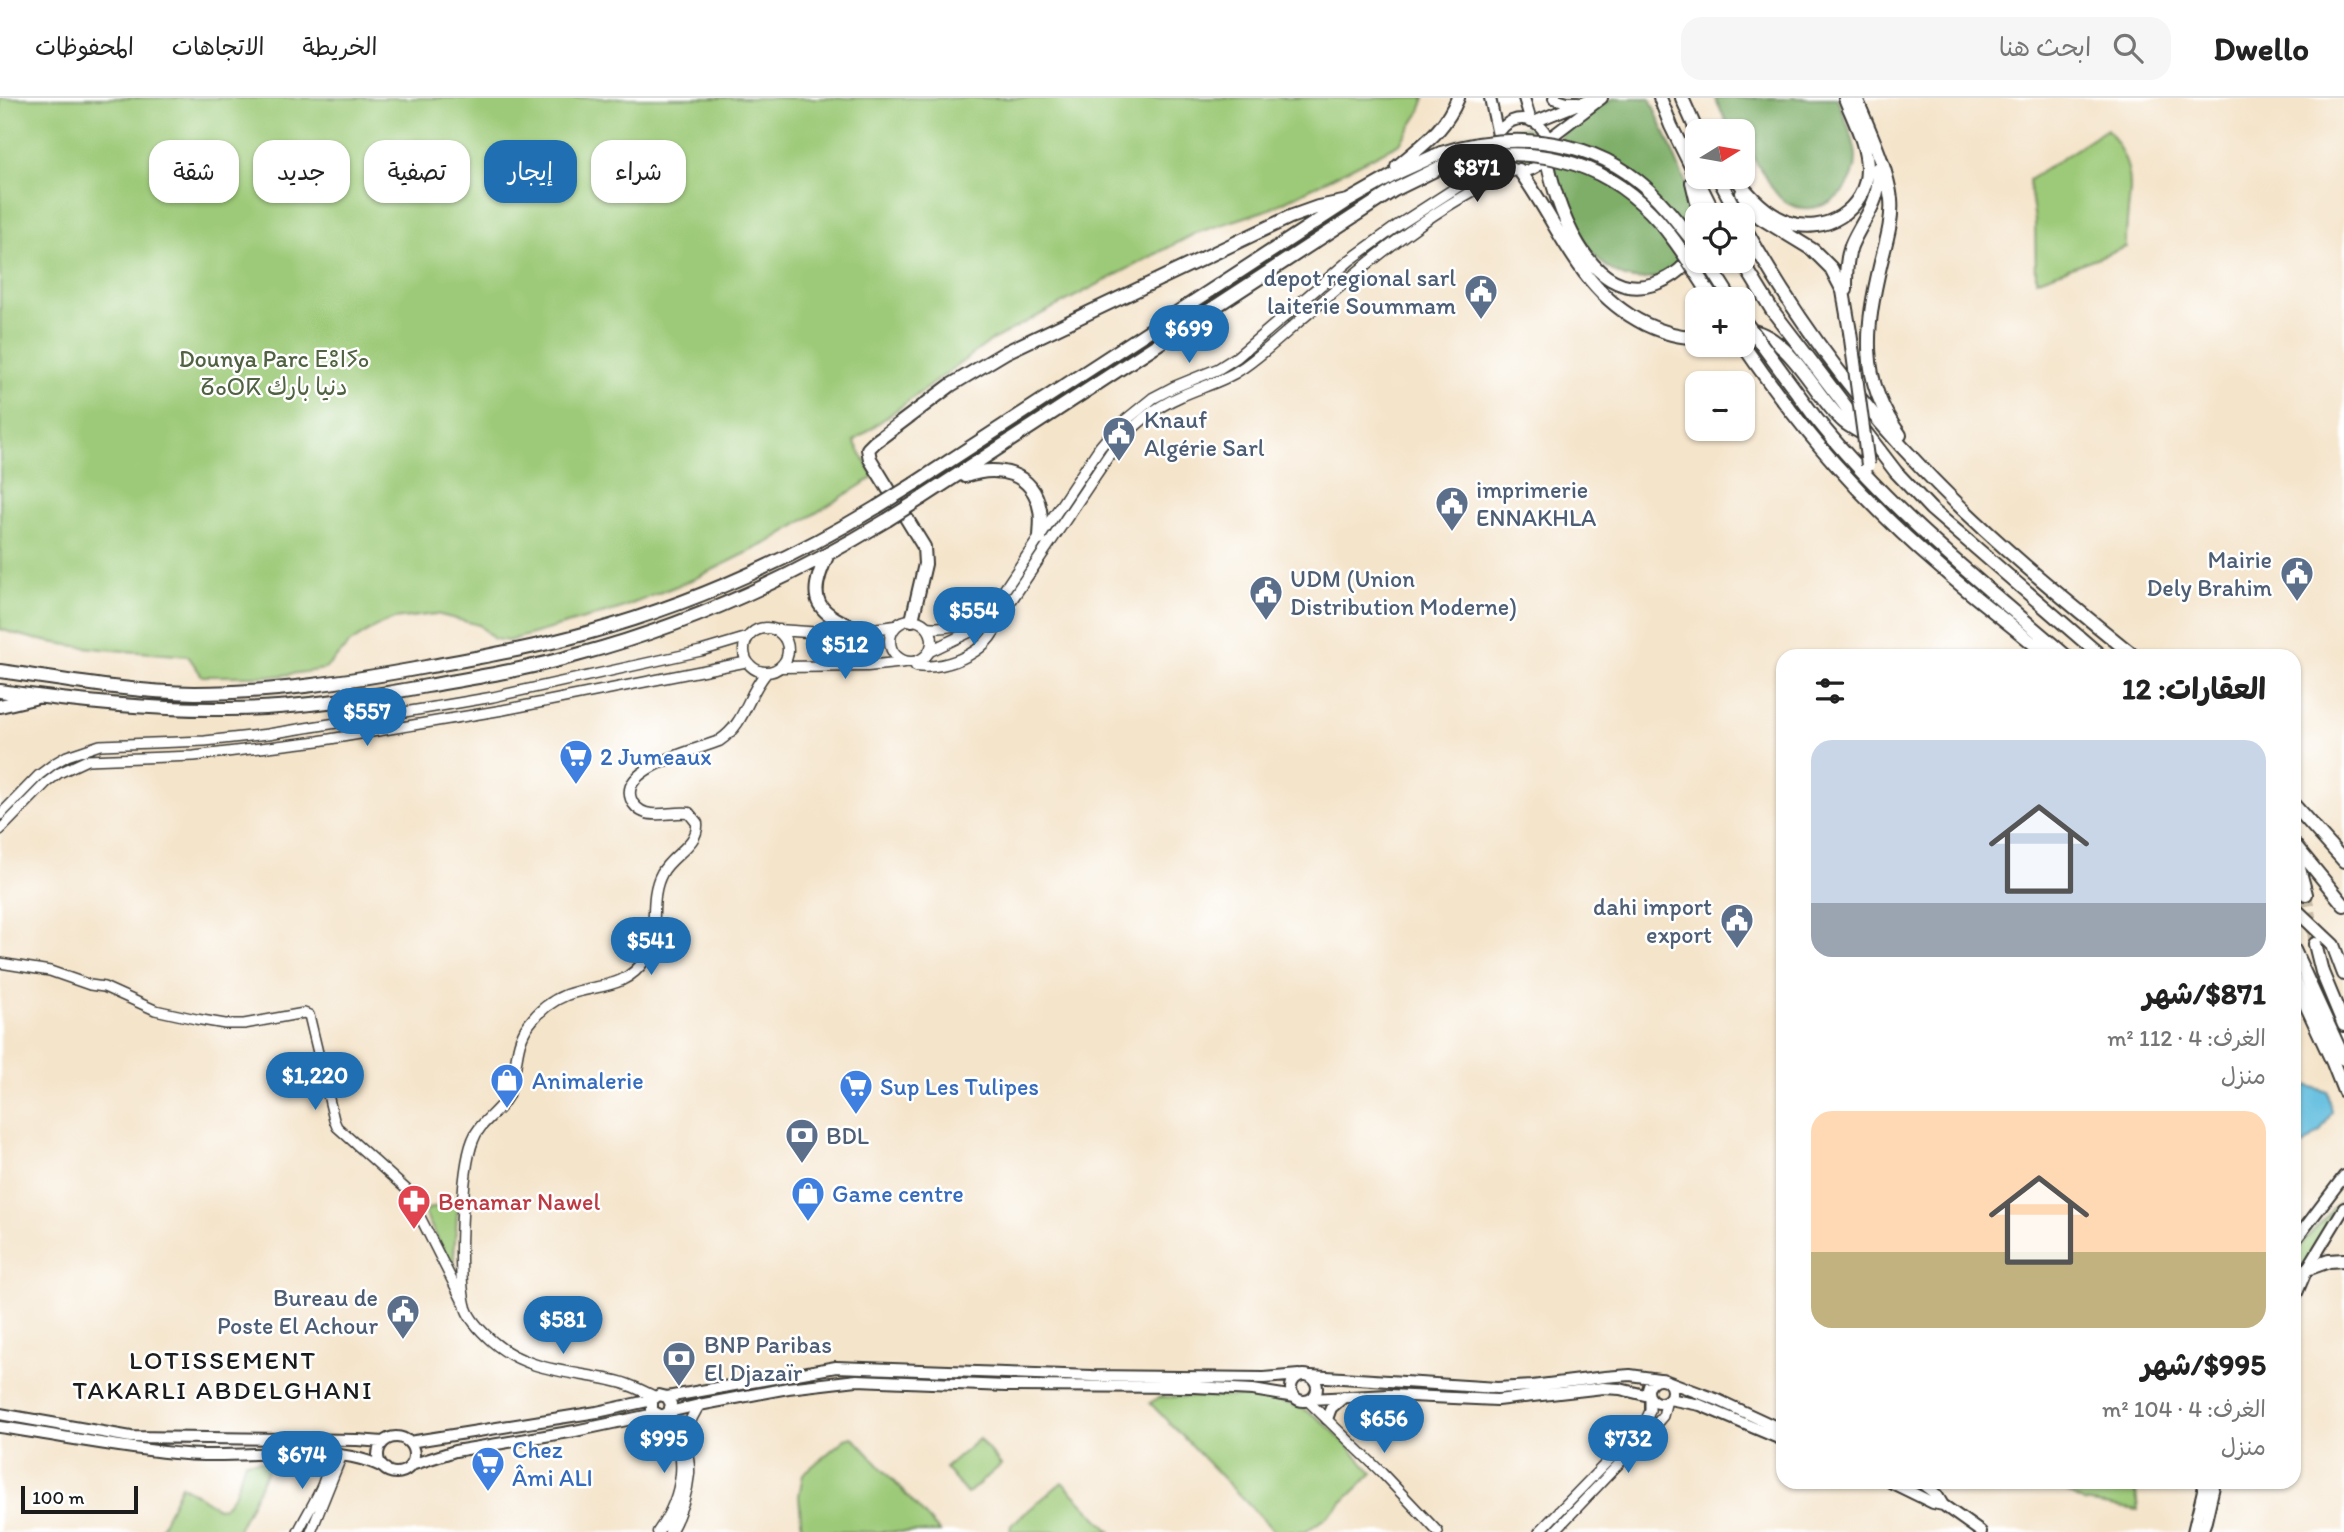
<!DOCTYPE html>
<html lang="ar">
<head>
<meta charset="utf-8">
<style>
	:root { --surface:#fff; --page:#f6f6f6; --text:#222; --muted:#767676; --line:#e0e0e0; --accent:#1f6fb2 }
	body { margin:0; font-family:Itim,"Playpen Sans Arabic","Noto Sans Tifinagh",sans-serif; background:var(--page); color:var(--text); direction:rtl; height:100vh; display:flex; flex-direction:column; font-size:26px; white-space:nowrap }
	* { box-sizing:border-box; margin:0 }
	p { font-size:23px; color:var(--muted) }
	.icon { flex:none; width:38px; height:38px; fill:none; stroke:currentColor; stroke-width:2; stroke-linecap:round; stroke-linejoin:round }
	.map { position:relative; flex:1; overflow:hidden; direction:ltr }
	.panel { position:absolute; left:1776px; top:551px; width:525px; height:840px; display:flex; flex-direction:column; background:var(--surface); border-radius:21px; box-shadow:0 2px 5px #0004; direction:rtl }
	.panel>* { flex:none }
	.top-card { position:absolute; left:21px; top:42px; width:665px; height:63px; direction:rtl; display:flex; gap:14px }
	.needle { width:46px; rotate:79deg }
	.controls { position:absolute; left:1685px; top:21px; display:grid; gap:14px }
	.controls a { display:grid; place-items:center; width:70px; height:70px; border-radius:14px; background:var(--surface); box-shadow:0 2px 5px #0004; font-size:35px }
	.scale { position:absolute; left:21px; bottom:18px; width:117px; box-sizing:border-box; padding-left:7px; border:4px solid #1c1c1c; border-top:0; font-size:19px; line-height:24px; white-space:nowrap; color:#1c1c1c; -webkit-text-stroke:5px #fff; paint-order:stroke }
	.price { position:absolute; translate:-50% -60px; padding:0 16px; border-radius:24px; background:var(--accent); color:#fff; font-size:23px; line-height:46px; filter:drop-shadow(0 2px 4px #0008) }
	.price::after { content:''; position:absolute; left:50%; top:42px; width:21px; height:16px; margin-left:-10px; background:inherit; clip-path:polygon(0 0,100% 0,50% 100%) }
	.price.on { background:#222; color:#fff }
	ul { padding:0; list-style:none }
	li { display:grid; align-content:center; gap:14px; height:371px; padding:0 35px }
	li span { display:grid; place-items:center; height:217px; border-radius:21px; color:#555 }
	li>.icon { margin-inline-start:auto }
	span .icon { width:126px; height:126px; fill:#fffc; stroke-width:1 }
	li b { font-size:30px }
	h2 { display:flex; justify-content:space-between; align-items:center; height:84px; padding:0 35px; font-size:30px }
	.tag { padding:0 24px; border-radius:21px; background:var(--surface); box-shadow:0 2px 5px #0004; font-size:24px; line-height:63px }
	.tag.on { background:var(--accent); color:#fff }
	header { display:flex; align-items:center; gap:42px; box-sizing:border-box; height:98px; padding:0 35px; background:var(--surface); border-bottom:2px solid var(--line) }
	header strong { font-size:33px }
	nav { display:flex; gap:38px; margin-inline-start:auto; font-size:24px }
	.search { width:490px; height:63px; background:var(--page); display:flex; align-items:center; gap:18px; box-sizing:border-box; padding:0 24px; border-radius:21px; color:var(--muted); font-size:26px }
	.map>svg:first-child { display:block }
	.green { fill:#9dca78; stroke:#5c734a; stroke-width:2 }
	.forest { fill:#7eae68; stroke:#4d6542; stroke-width:2 }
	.water { fill:#60bdde; stroke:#3e6c7d; stroke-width:2 }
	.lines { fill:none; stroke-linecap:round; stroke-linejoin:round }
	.motorway-tunnel { stroke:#c9bca7; stroke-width:12; stroke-dasharray:12 6; stroke-linecap:butt }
	.tertiary-casing { stroke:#3c3a36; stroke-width:12 }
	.secondary-casing { stroke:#3c3a36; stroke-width:13 }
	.primary-casing { stroke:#3c3a36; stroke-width:14 }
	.motorway-casing { stroke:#3c3a36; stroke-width:16 }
	.tertiary { stroke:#fff; stroke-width:9 }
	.secondary { stroke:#fff; stroke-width:10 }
	.primary { stroke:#fff; stroke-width:10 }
	.motorway { stroke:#fff; stroke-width:12 }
	.motorway-bridge-casing { stroke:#3c3a36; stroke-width:16; stroke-linecap:butt }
	.motorway-bridge { stroke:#fff; stroke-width:12 }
	.labels { text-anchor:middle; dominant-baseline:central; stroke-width:5; stroke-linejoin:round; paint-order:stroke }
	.service-label { font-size:24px; fill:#4e5e75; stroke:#fff; text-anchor:start }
	.park-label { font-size:24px; fill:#506241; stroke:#fff }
	.shop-label { font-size:24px; fill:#366cbe; stroke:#fff; text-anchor:start }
	.health-label { font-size:24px; fill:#be3a42; stroke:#fff; text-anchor:start }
	.neighbourhood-label { font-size:26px; letter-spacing:2px; fill:#1c1c1c; stroke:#fff }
</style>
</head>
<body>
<header>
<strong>Dwello</strong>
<div class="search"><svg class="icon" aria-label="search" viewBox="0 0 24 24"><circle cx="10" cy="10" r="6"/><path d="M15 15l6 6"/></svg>ابحث هنا</div>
<nav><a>الخريطة</a><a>الاتجاهات</a><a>المحفوظات</a></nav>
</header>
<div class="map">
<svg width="2344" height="1434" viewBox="0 0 2344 1434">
	<rect width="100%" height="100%" fill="#fff"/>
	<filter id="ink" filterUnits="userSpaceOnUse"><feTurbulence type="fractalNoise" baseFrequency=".0143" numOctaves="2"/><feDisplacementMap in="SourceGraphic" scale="14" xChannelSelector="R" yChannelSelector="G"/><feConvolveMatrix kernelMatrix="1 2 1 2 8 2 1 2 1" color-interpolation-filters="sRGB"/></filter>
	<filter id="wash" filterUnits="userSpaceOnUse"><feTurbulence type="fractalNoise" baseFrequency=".00686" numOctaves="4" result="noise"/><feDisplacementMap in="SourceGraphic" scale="28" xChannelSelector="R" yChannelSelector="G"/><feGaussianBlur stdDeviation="1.57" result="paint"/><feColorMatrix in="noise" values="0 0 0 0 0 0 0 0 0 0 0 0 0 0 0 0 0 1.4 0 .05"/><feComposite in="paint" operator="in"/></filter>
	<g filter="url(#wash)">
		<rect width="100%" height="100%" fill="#f4e4ca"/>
		<path class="green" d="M 0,0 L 1425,0 L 1419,16 L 1400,45 L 1270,111 L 1196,135 L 992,242 L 854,343 L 874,379 L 769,444 L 694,481 L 619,511 L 508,543 L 494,541 L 479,527 L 436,516 L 394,521 L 377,528 L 349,546 L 325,571 L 277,578 L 202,578 L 188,558 C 125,552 60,552 0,531 Z
			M1502 49a20 20 0 1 1 40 0a20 20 0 1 1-40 0Z
			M 2107,31 C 2144,81 2125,96 2126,149 L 2036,182 L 2035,123 L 2029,82 Z
			M 2344,1099 L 2344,1106 L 2298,1179 L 2294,1173 L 2294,1154 Z
			M 458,1104 L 453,1171 L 425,1116 L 428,1111 Z
			M 1160,1299 C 1201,1299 1263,1294 1301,1310 C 1327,1321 1353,1355 1373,1375 L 1328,1418 L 1305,1434 L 1275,1434 L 1150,1305 Z
			M 852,1339 L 854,1340 L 940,1434 L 802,1434 L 799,1398 L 803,1376 L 845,1341 Z
			M 979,1341 L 1001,1367 L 967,1396 L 945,1370 Z
			M 245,1363 L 272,1363 L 237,1434 L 159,1434 L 181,1387 L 218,1410 L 224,1409 L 235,1395 Z
			M 1062,1384 L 1111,1434 L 1010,1434 L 1011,1427 Z
			M 2051,1384 L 2135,1384 L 2138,1412 L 2084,1404 Z"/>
		<path class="forest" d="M 1615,0 L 1650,0 C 1660,25 1671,49 1681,74 C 1687,88 1695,104 1697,119 C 1703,157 1662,191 1625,179 C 1613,175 1599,164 1592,154 C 1578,133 1545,68 1556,45 C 1563,29 1600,8 1615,0 Z
			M 1715,0 L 1837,0 C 1843,16 1852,34 1855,51 C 1863,88 1822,124 1787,105 C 1775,98 1768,82 1761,71 C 1752,58 1743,48 1743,33 L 1730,32 Z"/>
		<path class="water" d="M 2294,983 L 2328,994 L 2332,1014 L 2320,1034 L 2296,1053 Z"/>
	</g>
	<g filter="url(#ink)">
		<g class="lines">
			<path class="motorway-tunnel" d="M 2306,796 L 2315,846"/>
			<defs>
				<path id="tertiary" d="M 0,717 L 39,677 L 55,665 L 67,658 L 100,647 L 205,643 L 268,636 L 423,611 L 493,599 L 701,553 L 748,539
					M 0,732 L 46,685 L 59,675 L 87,662 L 194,658 L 318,643 L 503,612 L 746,564
					M 0,865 L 50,873 L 90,887 L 104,889 L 155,912 L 196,921 L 225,926 L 244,926 L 304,915 L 309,917 L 334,1022 L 337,1029 L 406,1091 L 463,1204
					M 1308,1303 L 1382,1375 L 1438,1434
					M 298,1434 C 309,1410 330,1384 328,1357
					M 311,1434 L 342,1357
					M 1539,1434 L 1644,1326 L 1650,1313 L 1650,1300
					M 1554,1434 L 1651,1332 L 1663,1318 L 1667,1302"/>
				<path id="secondary" d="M890 543a21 21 0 1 1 42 0a21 21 0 1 1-42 0Z
					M 927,529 C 957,533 981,518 1001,497 L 1100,349 L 1116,330 L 1153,300 L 1174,289 L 1218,271 L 1237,259 L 1350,162 L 1397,128 L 1465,84 L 1495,57
					M744 552a22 22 0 1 1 44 0a22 22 0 1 1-44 0Z
					M 778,532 L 837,536 L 895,528
					M 930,553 L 984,527 L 1012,501 L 1111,354 C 1130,330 1153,310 1181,298 C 1203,288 1225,283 1244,269 C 1267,253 1288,232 1310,214 C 1374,159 1437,106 1515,72
					M 916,568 C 947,573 998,551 999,515
					M 780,569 L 867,568 L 905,564
					M 655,1299 C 641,1292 627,1285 611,1282 C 569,1273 526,1273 492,1243 C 483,1235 470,1222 466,1210 C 457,1179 461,1072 473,1042 C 480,1022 503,1013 510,992 C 518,970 514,946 529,926 C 538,914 551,903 566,897 C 594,886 626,892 645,861 C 661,834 647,802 662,775 C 671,757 699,747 697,725 L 689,715 C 675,713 659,719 646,715 C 639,713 633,707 631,701 C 619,669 698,652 719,643 C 746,625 746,599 766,575
					M 658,1434 C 683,1399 693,1353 662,1318
					M 670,1434 C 680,1416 687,1398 689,1376 C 690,1363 685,1350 686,1338 C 687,1326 694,1316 699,1307"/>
				<path id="primary" d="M 1490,0 L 1498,37
					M 1524,0 L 1531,23
					M 1554,0 L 1567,4 L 1578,4
					M1496 47a26 26 0 1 1 52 0a26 26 0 1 1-52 0Z
					M 1534,24 L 1593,0
					M 1547,42 L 1602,0
					M 2294,1144 L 2344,1078
					M 2294,1202 L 2307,1171 L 2344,1110
					M1291 1290a13 13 0 1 1 26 0a13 13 0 1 1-26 0Z
					M 1311,1278 L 1497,1290 L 1532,1288 L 1605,1279 L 1630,1277 L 1659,1281
					M1648 1293a12 12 0 1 1 24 0a12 12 0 1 1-24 0Z
					M 1667,1283 L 1718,1302 L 1783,1332
					M 667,1299 L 836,1269 L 1092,1278 L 1264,1280 L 1299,1277
					M 1311,1301 L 1389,1297 L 1497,1302 L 1603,1290 L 1620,1291 L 1649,1298
					M 1669,1301 L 1700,1307 L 1783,1342
					M 669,1314 L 671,1306 L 667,1299 L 659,1297 L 652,1302 L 652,1313 L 662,1318 L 669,1314 L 699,1307 L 788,1290 L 857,1282 L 1006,1288 L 1194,1289 L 1253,1292 L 1295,1299
					M 0,1316 L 131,1339 L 357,1342 L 383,1344
					M 1327,1321 L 1331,1310 L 1344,1299
					M 0,1329 C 62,1338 123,1351 185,1356 C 244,1362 336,1342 386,1371
					M378 1357a18 18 0 1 1 36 0a18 18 0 1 1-36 0Z
					M 409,1344 L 597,1314 L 652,1302
					M 411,1367 L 455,1353 L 575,1333 L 655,1316
					M 1890,1384 L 1933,1405 L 1943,1407
					M 1920,1384 L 1937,1397 L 1943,1407 L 1981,1434
					M 2193,1434 L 2205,1384
					M 2202,1434 L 2206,1423 L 2215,1384"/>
				<path id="motorway" d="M 1660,0 L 1671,28 L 1715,117
					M 1682,0 L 1698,36
					M 1856,0 C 1868,30 1887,69 1891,101 C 1893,122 1886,144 1881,164 C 1866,227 1858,281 1900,337
					M 1546,56 C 1554,103 1588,207 1654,186 C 1675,179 1687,168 1698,149
					M 1397,69 C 1423,46 1444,34 1458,0
					M 1519,72 C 1561,128 1578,193 1645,226 C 1662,234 1679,240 1698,239
					M 1718,79 L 1738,117
					M 1735,79 C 1749,98 1765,115 1787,124 C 1824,138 1867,112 1867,71 C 1867,46 1854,23 1845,0
					M 1692,84 L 1700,117
					M 1742,95 L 1756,117 L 1813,152 L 1831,170 L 1843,193 L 1850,234
					M 1743,127 C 1792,214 1850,295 1919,367 C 1985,437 2060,498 2134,558
					M 1707,163 L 1731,201
					M 1742,163 L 1772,212 L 1896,374 L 1931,411 L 2101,558
					M 1846,192 C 1846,177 1846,162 1851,148 C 1863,119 1882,105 1878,70
					M 1747,232 C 1790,236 1814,298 1844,324 C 1850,329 1857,332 1863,336
					M 1743,247 C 1801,332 1863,403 1941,470 C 1976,501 2013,528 2048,558
					M 1815,319 C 1888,411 1978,482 2066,558
					M 965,378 C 997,367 1033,373 1040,412 C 1042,422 1040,431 1040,441
					M 914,386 L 1348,103 L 1399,74 L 1441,55
					M 922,400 L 1394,92 L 1445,67
					M 828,456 C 804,505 818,515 864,534
					M 912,522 L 925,466 L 924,449 L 870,361 L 868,351 L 875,344 L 951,287 L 1006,254 L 1290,119 L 1318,109 L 1348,103
					M 0,573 C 64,582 130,594 195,595 C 272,595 350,583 426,569 C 480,559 534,550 587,535 C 689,507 786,464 877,409
					M 0,593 C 75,604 151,612 227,611 C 294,611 361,600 427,588 C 477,579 528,571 577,557 C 686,528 790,481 887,422
					M 0,608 L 34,600
					M 2294,707 L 2344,763
					M 2294,746 L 2344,807
					M 2294,752 L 2306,796
					M 2294,810 L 2333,847 L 2344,876
					M 2315,846 L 2322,874 L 2344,927
					M 2294,852 L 2344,961
					M 2294,881 L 2333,965 L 2344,993
					M 2307,1171 L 2329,1163 L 2344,1162"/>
			</defs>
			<use href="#tertiary" class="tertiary-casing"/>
			<use href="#secondary" class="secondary-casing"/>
			<use href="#primary" class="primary-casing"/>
			<use href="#motorway" class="motorway-casing"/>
			<use href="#tertiary" class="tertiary"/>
			<use href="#secondary" class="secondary"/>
			<use href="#primary" class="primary"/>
			<use href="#motorway" class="motorway"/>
			<defs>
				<path id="motorway-bridge" d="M 1441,55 C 1506,34 1582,38 1637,82 C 1661,101 1679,126 1698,150
					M 1445,67 C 1514,45 1588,56 1642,106 C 1671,132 1692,169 1713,201
					M 1743,221 L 1815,319
					M 1850,234 L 1868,367
					M 877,409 L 914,386
					M 887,422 L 922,400"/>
			</defs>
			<use href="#motorway-bridge" class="motorway-bridge-casing"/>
			<use href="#motorway-bridge" class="motorway-bridge"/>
		</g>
	</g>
	<defs>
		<symbol id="civic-pin" viewBox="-11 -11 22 30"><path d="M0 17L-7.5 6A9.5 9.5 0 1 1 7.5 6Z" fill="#5c6f8a" stroke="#fff"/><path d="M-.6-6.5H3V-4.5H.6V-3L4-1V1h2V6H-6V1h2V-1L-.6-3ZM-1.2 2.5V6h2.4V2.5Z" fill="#fff"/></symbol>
		<symbol id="supermarket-pin" viewBox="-11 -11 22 30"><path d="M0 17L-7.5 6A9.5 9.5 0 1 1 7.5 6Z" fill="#3f7fe0" stroke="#fff"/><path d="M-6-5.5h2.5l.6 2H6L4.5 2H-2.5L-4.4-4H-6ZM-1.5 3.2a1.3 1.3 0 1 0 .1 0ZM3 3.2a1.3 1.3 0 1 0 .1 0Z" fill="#fff"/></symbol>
		<symbol id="shop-pin" viewBox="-11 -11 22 30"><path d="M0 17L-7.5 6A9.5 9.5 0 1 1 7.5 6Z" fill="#3f7fe0" stroke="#fff"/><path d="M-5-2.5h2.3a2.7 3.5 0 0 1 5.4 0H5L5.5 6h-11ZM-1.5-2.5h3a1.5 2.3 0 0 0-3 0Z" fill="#fff"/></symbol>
		<symbol id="bank-pin" viewBox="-11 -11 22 30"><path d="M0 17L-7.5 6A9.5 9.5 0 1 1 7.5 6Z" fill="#5c6f8a" stroke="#fff"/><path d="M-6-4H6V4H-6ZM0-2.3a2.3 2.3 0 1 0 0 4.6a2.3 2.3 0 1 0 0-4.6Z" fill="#fff"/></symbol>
		<symbol id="pharmacy-pin" viewBox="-11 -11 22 30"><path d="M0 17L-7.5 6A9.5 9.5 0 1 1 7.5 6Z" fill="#e0444e" stroke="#fff"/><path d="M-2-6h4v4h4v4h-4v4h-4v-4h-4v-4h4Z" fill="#fff"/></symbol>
	</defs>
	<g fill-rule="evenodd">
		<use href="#civic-pin" x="1462" y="174" width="38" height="52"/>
		<use href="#civic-pin" x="1100" y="316" width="38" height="52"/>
		<use href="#civic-pin" x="1433" y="386" width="38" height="52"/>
		<use href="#civic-pin" x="2278" y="456" width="38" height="52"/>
		<use href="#civic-pin" x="1247" y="475" width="38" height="52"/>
		<use href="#supermarket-pin" x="557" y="639" width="38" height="52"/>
		<use href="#civic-pin" x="1718" y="803" width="38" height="52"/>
		<use href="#shop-pin" x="488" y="963" width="38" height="52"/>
		<use href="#supermarket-pin" x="837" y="969" width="38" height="52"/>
		<use href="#bank-pin" x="783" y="1018" width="38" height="52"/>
		<use href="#shop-pin" x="789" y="1076" width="38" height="52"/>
		<use href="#pharmacy-pin" x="395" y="1084" width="38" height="52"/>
		<use href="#civic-pin" x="384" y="1194" width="38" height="52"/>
		<use href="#bank-pin" x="660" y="1241" width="38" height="52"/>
		<use href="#supermarket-pin" x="469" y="1346" width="38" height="52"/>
	</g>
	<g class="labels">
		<g class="service-label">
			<text x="1456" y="179" text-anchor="end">depot regional sarl<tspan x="1456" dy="28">laiterie Soummam</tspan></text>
			<text x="1144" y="321">Knauf<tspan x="1144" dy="28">Algérie Sarl</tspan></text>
			<text x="1476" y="391">imprimerie<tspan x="1476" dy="28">ENNAKHLA</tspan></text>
			<text x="2272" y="461" text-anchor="end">Mairie<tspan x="2272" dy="28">Dely Brahim</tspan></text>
			<text x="1290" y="480">UDM (Union<tspan x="1290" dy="28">Distribution Moderne)</tspan></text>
			<text x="1712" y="808" text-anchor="end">dahi import<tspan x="1712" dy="28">export</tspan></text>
			<text x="826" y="1037">BDL</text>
			<text x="378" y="1199" text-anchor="end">Bureau de<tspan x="378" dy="28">Poste El Achour</tspan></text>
			<text x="704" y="1246">BNP Paribas<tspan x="704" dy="28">El Djazaïr</tspan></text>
		</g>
		<g class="park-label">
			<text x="274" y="260">Dounya Parc ⴹⵓⵏⵢⴰ<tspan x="274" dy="28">ⵒⴰⵔⴽ دنيا بارك</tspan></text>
		</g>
		<g class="shop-label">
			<text x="600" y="658">2 Jumeaux</text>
			<text x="532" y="982">Animalerie</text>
			<text x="880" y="988">Sup Les Tulipes</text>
			<text x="832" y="1095">Game centre</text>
			<text x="512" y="1351">Chez<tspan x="512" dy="28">Âmi ALI</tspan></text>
		</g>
		<g class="health-label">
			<text x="438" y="1103">Benamar Nawel</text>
		</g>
		<g class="neighbourhood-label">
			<text x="223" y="1262">LOTISSEMENT<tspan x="223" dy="30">TAKARLI ABDELGHANI</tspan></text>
		</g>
	</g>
</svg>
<div class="controls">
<a><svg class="needle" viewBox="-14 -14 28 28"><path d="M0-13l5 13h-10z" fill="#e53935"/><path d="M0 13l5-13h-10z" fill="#767676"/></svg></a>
<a><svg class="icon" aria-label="locate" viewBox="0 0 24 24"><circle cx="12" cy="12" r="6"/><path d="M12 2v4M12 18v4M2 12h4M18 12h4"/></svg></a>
<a>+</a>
<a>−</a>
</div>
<div class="scale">100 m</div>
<b class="price on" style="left:1477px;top:106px">$871</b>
<b class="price" style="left:1189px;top:267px">$699</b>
<b class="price" style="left:974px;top:549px">$554</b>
<b class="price" style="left:845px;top:583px">$512</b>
<b class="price" style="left:367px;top:650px">$557</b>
<b class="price" style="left:651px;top:879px">$541</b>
<b class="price" style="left:315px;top:1014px">$1,220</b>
<b class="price" style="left:563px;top:1258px">$581</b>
<b class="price" style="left:1384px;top:1357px">$656</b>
<b class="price" style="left:664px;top:1377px">$995</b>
<b class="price" style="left:1628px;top:1377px">$732</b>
<b class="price" style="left:302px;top:1393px">$674</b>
<div class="top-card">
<a class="tag">شراء</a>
<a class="tag on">إيجار</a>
<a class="tag">تصفية</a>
<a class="tag">جديد</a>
<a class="tag">شقة</a>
</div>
<section class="panel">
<h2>العقارات: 12<svg class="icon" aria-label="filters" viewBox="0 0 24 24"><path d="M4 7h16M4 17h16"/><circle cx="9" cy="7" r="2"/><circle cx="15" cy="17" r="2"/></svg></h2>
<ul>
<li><span style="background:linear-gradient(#c9d6e8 75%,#9aa5b1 0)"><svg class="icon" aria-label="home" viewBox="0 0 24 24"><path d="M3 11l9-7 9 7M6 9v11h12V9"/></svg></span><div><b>$871/شهر</b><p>الغرف: 4 · 112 m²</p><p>منزل</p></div></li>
<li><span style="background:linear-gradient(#ffd9b3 65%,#c2b280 0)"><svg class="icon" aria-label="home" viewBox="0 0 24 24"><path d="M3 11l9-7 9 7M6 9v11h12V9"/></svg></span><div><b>$995/شهر</b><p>الغرف: 4 · 104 m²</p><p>منزل</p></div></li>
</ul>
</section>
</div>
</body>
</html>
